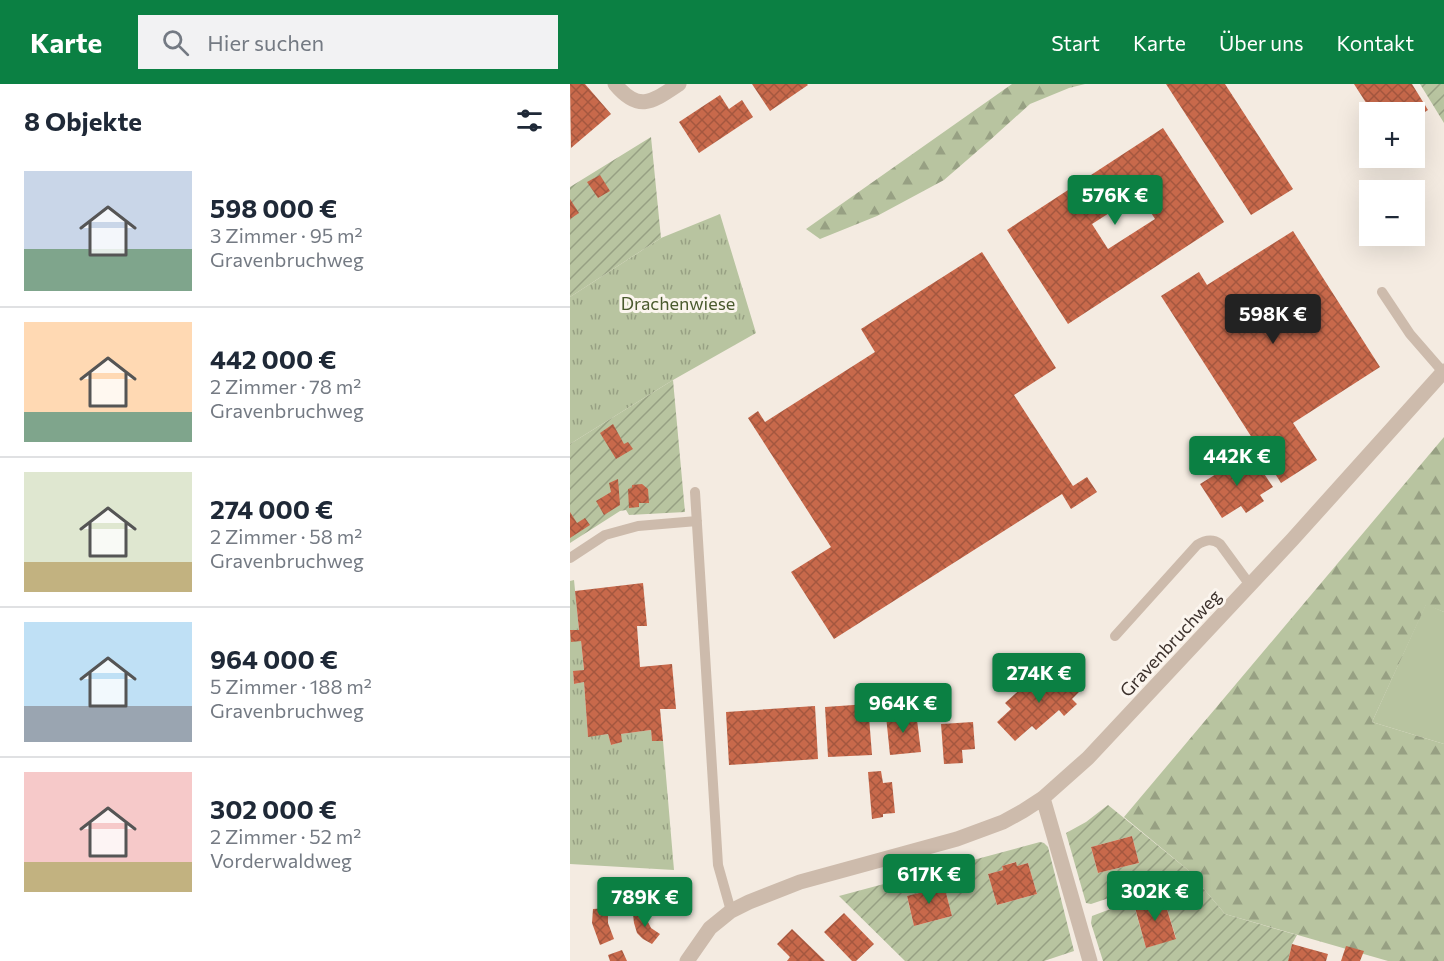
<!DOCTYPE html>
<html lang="de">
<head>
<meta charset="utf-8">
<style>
	:root { --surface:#fff; --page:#f2f2f3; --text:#1f2937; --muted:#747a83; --line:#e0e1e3; --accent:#0b8043 }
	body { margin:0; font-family:Commissioner,sans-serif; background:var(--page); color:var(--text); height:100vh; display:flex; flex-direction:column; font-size:22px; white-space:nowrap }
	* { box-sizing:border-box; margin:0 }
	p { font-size:20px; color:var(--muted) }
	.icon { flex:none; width:33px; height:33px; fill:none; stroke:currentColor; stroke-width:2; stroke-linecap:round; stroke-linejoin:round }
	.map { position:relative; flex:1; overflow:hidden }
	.drawer { display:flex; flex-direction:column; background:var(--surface); width:570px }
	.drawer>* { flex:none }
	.tools { position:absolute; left:789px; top:18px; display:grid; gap:12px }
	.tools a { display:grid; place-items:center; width:66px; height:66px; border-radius:0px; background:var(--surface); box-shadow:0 6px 24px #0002; font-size:30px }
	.price { position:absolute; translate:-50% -51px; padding:0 14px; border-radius:6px; background:var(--accent); color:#fff; font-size:20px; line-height:39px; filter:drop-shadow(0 2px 3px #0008) }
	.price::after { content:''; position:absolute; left:50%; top:36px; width:18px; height:14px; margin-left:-9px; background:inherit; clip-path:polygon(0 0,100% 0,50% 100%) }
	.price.current { background:#222; color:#fff }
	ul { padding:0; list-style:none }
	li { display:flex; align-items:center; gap:18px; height:150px; padding:0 24px }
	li+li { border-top:2px solid var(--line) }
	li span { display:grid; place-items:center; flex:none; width:168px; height:120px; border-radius:0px; color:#555 }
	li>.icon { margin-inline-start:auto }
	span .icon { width:72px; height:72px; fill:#fffc; stroke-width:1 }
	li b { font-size:26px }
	h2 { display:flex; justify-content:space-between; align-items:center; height:72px; padding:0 24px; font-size:26px }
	header { display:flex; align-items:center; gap:36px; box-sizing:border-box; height:84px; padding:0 30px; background:var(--accent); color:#fff }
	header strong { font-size:28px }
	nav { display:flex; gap:33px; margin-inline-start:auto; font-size:21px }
	.search { width:420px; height:54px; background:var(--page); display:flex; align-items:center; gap:15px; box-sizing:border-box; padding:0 21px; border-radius:0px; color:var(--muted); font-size:22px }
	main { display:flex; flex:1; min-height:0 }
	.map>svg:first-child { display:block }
	.grass { fill:#b8c4a0 }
	.forest { fill:url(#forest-firs) }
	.park { fill:url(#park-tufts) }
	.garden { fill:url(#garden-furrows); fill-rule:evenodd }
	.building { fill:url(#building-cross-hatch); fill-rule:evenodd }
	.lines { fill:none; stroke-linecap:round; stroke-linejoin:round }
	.service { stroke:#cdbbac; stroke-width:10 }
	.minor { stroke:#cdbbac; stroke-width:15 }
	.labels { text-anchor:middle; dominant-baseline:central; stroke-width:6; stroke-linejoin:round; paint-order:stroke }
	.park-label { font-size:18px; fill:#4a5a2e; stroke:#fbf5ee }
	.street-label { font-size:18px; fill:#3b302b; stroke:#fbf5ee }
</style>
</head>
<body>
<header>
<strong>Karte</strong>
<div class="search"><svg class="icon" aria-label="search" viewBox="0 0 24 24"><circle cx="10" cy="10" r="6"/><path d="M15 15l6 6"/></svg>Hier suchen</div>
<nav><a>Start</a><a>Karte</a><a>Über uns</a><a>Kontakt</a></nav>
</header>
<main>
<section class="drawer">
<h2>8 Objekte<svg class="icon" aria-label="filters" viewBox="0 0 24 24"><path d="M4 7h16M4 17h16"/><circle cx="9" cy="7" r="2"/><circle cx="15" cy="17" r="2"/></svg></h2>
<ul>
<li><span style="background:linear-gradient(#c9d6e8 65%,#7fa58c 0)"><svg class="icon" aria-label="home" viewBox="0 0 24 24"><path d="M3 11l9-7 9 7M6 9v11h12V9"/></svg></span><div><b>598 000 €</b><p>3 Zimmer · 95 m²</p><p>Gravenbruchweg</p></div></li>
<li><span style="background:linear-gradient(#ffd9b3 75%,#7fa58c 0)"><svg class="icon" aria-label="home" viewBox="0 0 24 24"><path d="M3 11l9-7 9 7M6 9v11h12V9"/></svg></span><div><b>442 000 €</b><p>2 Zimmer · 78 m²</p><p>Gravenbruchweg</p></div></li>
<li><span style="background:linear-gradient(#dfe7d0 75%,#c2b280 0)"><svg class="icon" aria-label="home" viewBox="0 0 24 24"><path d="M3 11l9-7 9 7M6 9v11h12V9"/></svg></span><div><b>274 000 €</b><p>2 Zimmer · 58 m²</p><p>Gravenbruchweg</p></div></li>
<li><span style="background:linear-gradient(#bfe0f5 70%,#9aa5b1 0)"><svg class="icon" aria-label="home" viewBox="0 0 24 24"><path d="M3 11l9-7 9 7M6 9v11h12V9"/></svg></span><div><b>964 000 €</b><p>5 Zimmer · 188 m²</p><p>Gravenbruchweg</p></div></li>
<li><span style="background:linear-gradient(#f6c9c9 75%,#c2b280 0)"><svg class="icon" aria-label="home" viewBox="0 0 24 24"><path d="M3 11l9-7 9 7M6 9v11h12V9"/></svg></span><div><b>302 000 €</b><p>2 Zimmer · 52 m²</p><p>Vorderwaldweg</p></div></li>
</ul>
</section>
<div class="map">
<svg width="874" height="877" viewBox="0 0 874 877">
	<defs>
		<pattern id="forest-firs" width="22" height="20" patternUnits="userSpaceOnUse" patternTransform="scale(1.5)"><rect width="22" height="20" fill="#b8c4a0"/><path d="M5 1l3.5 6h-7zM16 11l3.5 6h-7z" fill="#97a083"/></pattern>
		<pattern id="park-tufts" width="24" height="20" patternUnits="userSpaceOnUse" patternTransform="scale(1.5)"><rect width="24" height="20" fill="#b8c4a0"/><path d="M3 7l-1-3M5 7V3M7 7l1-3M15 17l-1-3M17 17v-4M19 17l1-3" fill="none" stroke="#97a083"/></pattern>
		<pattern id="garden-furrows" width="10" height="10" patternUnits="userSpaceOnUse" patternTransform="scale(1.5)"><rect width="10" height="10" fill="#b8c4a0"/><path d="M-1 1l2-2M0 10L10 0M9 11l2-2" fill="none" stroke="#97a083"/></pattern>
		<pattern id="building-cross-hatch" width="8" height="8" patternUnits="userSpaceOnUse" patternTransform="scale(1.5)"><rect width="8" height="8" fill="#c8694b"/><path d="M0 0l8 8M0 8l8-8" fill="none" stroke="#a4573f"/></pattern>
	</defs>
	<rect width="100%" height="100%" fill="#f4ebe1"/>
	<path class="grass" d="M 856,520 L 874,528 L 874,660 L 802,638 Z"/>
	<path class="forest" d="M 442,0 L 515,0 L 499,4 L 460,20 L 419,57 L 374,96 L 307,132 L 250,155 L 236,145 Z
		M 874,353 L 874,528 L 856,521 L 802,638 L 874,660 L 874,877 L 818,877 L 655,830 L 618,786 L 554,733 Z"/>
	<path class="park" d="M 150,130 L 186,249 L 103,296 L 0,360 L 0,213 L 91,154 Z
		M 4,496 L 9,546 L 0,546 L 1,557 L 11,557 L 14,586 L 3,588 L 4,600 L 14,598 L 18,652 L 38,650 L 41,661 L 51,658 L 51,650 L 81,646 L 82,656 L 93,657 L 104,786 L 0,780 L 0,497 Z"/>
	<path class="garden" d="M 850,0 L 874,0 L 874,39 Z
		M 81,53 L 91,154 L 0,213 L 0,103 Z
		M 103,296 L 115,428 L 59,431 L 56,426 L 50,427 L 0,459 L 0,360 Z
		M 538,721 L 618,786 L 655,830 L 727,851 L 722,860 L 718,877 L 533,877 L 521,839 L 522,832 L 599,803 L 596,795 L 521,820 L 516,819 L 496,749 L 516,738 ZM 562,752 L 569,779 L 528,789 L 521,763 ZM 593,812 L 606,854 L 576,864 L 564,821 Z
		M 470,758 L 474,759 L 478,763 L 504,867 L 474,877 L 335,877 L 269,812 ZM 445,778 L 447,782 L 458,779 L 467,810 L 427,821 L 418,790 L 433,786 L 432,782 ZM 363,800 L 364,804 L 374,801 L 382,832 L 344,842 L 337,813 L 349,809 L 348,804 Z"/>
	<path class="building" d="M 0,0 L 15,0 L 41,30 L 1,64 Z
		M 182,0 L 237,0 L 238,1 L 200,27 Z
		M 596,0 L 655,0 L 723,105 L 681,131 Z
		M 784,0 L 842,0 L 858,26 L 844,35 L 844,28 L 802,28 Z
		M 150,11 L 159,25 L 172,16 L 183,33 L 129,69 L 109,38 Z
		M 593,44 L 654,138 L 498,240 L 437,146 ZM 569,110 L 585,135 L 538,165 L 522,140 Z
		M 30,91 L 40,107 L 28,114 L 17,98 Z
		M 0,115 L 9,129 L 0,135 Z
		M 723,147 L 810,283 L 723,339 L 747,376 L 711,399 L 591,212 L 629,188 L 637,201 Z
		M 412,168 L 486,284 L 444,311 L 503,402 L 517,393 L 527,408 L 501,425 L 492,410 L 264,555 L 221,488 L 261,463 L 178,334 L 188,327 L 195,338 L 305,268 L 291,245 Z
		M 43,340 L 54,360 L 58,358 L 63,365 L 46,375 L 30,349 Z
		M 680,369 L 703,403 L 690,411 L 694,417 L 676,429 L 671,422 L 652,434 L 630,400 Z
		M 48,395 L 50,421 L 34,431 L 26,417 L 41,408 L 39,399 Z
		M 72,400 L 78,405 L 79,419 L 69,419 L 69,423 L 59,424 L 58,405 L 62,404 L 62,401 Z
		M 0,428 L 7,439 L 15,434 L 20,441 L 0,454 Z
		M 73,499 L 77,542 L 67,542 L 70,583 L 102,580 L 106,625 L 90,625 L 93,657 L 82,657 L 81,646 L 51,650 L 52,658 L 41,661 L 38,650 L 18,653 L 14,598 L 4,600 L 3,587 L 14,586 L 11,557 L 1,558 L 0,546 L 9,546 L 5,507 Z
		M 487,581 L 510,607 L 502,615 L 507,620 L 494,632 L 489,626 L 466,646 L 462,642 L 445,657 L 427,638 L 441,625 L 435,619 L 455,601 L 464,610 L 471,603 L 467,598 Z
		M 298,620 L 302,671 L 258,673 L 255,623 Z
		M 245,622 L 248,675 L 159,681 L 156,628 Z
		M 346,628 L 351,668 L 320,671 L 316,632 Z
		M 403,638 L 405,665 L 392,666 L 393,679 L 374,680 L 371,640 Z
		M 311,687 L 313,699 L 322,698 L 325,729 L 313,730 L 313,733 L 302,735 L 298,688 Z
		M 562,752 L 569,779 L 528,789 L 521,763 Z
		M 446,778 L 447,782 L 458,779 L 467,810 L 427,821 L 418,790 L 433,786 L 432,782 Z
		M 596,794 L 600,803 L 578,810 L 575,801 Z
		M 363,800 L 364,804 L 374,801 L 382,832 L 344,842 L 337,812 L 349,809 L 347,804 Z
		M 593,812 L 606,855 L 576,864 L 564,820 Z
		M 38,824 L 38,839 L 44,855 L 30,861 L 22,839 L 23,825 Z
		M 78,829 L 78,838 L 81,844 L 90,850 L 82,860 L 73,855 L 67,849 L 64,839 L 63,831 Z
		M 274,829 L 304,860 L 286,877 L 282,877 L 254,848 Z
		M 222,845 L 255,877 L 217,877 L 220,873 L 207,860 Z
		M 722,860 L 758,870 L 756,877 L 718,877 Z
		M 776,862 L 794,867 L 790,877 L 771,877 Z
		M 52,866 L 57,877 L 40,877 L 38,871 Z"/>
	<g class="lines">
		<path class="service" d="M 812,208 L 840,250 L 873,288
			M 125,408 L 148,781 L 161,827
			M 0,474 L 35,451 L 68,442 L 127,437
			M 545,552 L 627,461 C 635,456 642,454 650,460 L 680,501"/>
		<path class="minor" d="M 45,0 C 69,29 82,18 109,0
			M 473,714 L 520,877
			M 117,877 L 140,844 L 161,827 L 179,818 L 230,798 L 387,755 L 433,738 L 453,727 L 473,714 L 518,674 L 722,456 L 874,287"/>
	</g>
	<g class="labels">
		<g class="park-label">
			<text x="108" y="219">Drachenwiese</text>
		</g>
		<g class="street-label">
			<text transform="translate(600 559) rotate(-47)">Gravenbruchweg</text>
		</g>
	</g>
</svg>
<div class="tools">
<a>+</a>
<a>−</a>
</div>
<b class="price" style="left:545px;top:142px">576K €</b>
<b class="price current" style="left:703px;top:261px">598K €</b>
<b class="price" style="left:667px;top:403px">442K €</b>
<b class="price" style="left:469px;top:620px">274K €</b>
<b class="price" style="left:333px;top:650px">964K €</b>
<b class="price" style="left:359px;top:821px">617K €</b>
<b class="price" style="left:585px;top:838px">302K €</b>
<b class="price" style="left:75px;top:844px">789K €</b>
</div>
</main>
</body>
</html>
